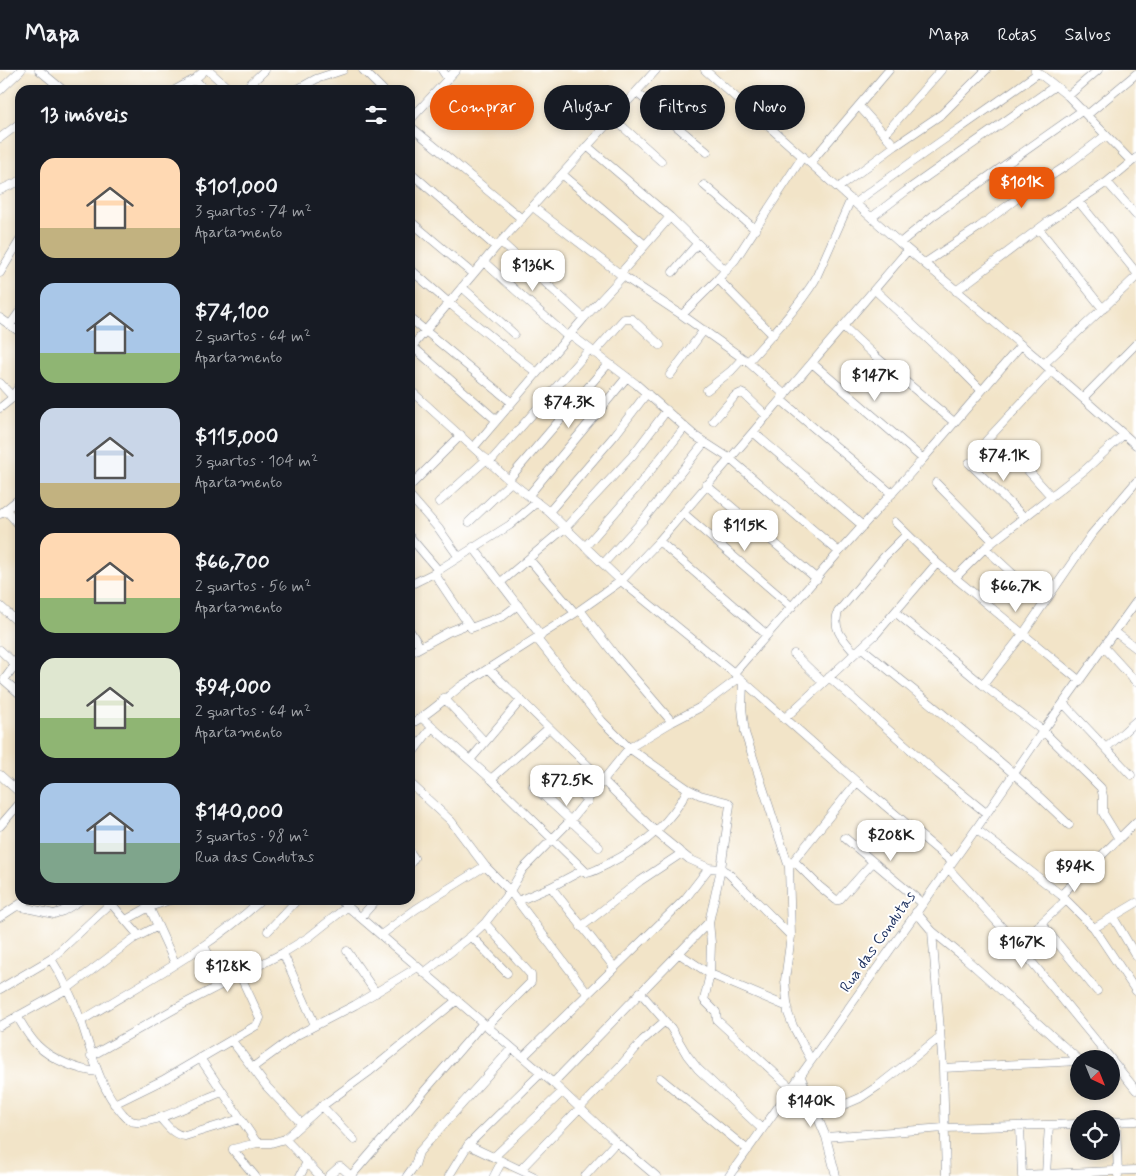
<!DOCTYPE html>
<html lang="pt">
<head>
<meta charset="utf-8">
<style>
	:root { --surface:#171b24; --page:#242831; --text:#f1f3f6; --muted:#9ea1a6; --line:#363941; --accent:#ea580c }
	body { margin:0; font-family:Mynerve,sans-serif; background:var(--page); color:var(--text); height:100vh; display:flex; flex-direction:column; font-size:19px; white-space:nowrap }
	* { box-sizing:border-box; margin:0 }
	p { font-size:16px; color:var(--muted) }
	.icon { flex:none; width:28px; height:28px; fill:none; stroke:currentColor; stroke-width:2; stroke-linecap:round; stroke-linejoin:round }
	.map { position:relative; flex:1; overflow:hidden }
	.sheet { position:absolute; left:15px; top:15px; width:400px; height:820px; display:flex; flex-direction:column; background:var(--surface); border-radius:15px; box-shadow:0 2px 8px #0003 }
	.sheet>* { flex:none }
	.banner { position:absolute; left:430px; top:15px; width:475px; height:45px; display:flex; gap:10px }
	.needle { width:32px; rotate:137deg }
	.controls { position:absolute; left:1070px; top:980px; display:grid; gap:10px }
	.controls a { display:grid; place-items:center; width:50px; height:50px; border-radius:50%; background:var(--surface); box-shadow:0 2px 8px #0003; font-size:25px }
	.price { position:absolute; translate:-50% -42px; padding:0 11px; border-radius:10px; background:#fff; color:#222; font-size:16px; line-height:32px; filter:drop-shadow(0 1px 2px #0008) }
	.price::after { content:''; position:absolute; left:50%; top:30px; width:15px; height:11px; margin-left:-8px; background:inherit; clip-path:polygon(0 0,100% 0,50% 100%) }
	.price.current { background:var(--accent); color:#fff }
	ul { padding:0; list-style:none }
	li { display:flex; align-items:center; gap:15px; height:125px; padding:0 25px }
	li span { display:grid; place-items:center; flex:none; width:140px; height:100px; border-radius:15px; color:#555 }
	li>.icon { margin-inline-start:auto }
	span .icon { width:60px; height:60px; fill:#fffc; stroke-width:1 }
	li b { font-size:21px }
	h2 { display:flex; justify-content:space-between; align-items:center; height:60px; padding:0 25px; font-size:21px }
	.chip { padding:0 18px; border-radius:22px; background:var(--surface); box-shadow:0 2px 8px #0003; font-size:18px; line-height:45px }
	.chip.current { background:var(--accent); color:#fff }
	header { display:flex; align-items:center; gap:30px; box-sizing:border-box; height:70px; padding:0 25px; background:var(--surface); border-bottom:1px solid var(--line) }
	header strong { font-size:24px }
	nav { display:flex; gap:28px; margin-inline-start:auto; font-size:18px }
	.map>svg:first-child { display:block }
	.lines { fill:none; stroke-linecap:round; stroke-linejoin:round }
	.minor-casing { stroke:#868a93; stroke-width:9 }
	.minor { stroke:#fff; stroke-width:8 }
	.labels { text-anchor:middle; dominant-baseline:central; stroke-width:4; stroke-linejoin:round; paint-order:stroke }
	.street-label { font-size:16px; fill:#1b2f5e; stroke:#fff }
</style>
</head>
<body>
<header>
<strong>Mapa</strong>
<nav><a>Mapa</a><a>Rotas</a><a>Salvos</a></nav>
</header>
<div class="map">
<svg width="1136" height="1106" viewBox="0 0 1136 1106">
	<rect width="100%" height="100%" fill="#fff"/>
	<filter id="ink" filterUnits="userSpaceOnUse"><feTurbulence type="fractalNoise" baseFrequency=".02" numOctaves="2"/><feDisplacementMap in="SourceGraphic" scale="10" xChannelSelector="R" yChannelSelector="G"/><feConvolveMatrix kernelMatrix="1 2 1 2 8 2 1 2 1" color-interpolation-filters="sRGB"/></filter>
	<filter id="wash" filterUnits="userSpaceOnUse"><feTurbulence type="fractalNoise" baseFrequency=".0096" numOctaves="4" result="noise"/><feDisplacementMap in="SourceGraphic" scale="20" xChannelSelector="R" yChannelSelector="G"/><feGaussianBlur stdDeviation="1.12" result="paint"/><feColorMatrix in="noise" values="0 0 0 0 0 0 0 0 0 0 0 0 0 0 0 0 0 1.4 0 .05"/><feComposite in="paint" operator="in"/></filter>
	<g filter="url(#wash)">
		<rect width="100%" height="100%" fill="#f2e4c8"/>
	</g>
	<g filter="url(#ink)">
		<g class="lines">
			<defs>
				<path id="minor" d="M 39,0 L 63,20
					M 208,0 L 230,20
					M 363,0 L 383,20
					M 442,0 L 448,9
					M 705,0 L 900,173 L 1044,294 L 1136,375
					M 1035,0 L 1068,26 L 1131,91
					M 195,9 L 204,20
					M 0,20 L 21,0
					M 175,20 L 195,9 L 205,0
					M 244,20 L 265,0
					M 299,20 L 298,19 L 316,9 L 343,0
					M 636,22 L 707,82
					M 1068,26 L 1098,0
					M 859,36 L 895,76
					M 1087,45 L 1136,4
					M 613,48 L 661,91
					M 410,50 L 456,0
					M 410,56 L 522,149
					M 885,64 L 941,0
					M 0,68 L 20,53
					M 587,76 L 670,147 L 726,201
					M 810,93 L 889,0
					M 410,102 L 496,177
					M 562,104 L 645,175
					M 1107,112 L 1136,145
					M 704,115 L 756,160
					M 838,118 L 895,76 L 942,44 L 986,0
					M 0,120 L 20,111
					M 1079,132 L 1136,202
					M 855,133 C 915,88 978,47 1038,3
					M 533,137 L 620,204 L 682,245 L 748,292 L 785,325
					M 872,147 L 906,121 L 1055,16
					M 410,151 L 473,204
					M 1039,159 L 1103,239
					M 501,172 L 584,248
					M 900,173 L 934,145 L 1083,40
					M 484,192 L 568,267
					M 925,193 L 979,157 L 1019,127 L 1066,96 L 1105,66
					M 410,199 L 449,233 L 537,303
					M 673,202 L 697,174
					M 0,203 L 20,170
					M 620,204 L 670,147
					M 718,209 L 773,265
					M 462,217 L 514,264
					M 875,220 L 956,295 L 981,320
					M 956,221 L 1049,151 L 1107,112 L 1136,88
					M 682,245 L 718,209 L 735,190 L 803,86
					M 0,248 L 20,262
					M 410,248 L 511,332
					M 10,255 L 20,241
					M 843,256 L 875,286 L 954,352
					M 570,264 L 636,314 L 695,366 L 729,388 L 839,482
					M 412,276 L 496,350
					M 410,279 L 496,177 L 656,0
					M 594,283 L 624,249 L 632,249 L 660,275
					M 748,292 C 771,266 796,240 815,210 L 851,129
					M 812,293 L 923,389
					M 1044,294 L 1136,207
					M 670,305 L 704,260
					M 0,313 L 12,326
					M 410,320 L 511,412 L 549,442 L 621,511 L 734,603 L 857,712 L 952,792
					M 707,320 L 731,301 L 742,289
					M 1084,327 L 1136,274
					M 781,330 L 892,424
					M 0,338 L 10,330 L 20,315
					M 713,351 L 735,326 L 741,323 L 745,325 L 767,346
					M 753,362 L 863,456
					M 986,371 L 1052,300
					M 474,377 L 584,248 L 623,206
					M 490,392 L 589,280
					M 969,393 L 1024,447
					M 1023,395 L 1051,426
					M 509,409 L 608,294
					M 936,413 L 993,471
					M 706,415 L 817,509
					M 410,416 L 461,365
					M 529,425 L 627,307
					M 410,426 L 439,459 L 458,486
					M 439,432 L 487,389
					M 6,440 L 20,456
					M 549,442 L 615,365 L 647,323
					M 683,443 L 792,537
					M 0,444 L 20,428
					M 469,452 L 511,412
					M 895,452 L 937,493 L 1080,611
					M 410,467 L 438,500
					M 659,471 L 767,565
					M 473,477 L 541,566
					M 585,477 L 639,415 L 685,357
					M 985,478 L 1044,533
					M 529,489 L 575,543
					M 603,494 L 644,449 L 704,373
					M 434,503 L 471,558 L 503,546 L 518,535
					M 956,507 L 985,478 L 1086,399 L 1123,365
					M 501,512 L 566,457 L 632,386 L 667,340
					M 410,515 L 434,503 L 510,455 L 537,432
					M 0,536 L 20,554
					M 580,540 L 614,584 L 672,652
					M 895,542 L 983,615 L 1043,661 L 1092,709 L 1101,718 L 1103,726 L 1103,743 L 1119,769
					M 410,561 L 420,577
					M 1115,562 L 1136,578
					M 537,569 L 602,651 L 629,678 L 688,719 L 700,725 L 727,732 L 730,735 L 721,799 L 709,852 L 553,1013
					M 1104,577 L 1136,612
					M 862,578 C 932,636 1004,691 1069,755
					M 0,580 L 15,594
					M 410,583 L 448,562 L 468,554
					M 855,583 C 844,570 832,560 838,542 L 884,487 L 907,464
					M 794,584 L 823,612
					M 20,588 L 4,610 L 20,624
					M 489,599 L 657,763 L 689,789 L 709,798 L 721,799 L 728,803 L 791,866
					M 734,603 L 839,482 L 923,389 L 1021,275
					M 829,607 L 938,704 L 986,743
					M 743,612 L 742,638 L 745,663 L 789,797 L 791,866 L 785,910 L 788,943 L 793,956 L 811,990
					M 983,615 L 1023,564 L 1091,465 L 1136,412
					M 444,628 L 485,672
					M 1064,634 L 1131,705
					M 422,648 L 491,709 L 587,803 C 594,802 601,797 608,794 C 642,777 671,753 688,719
					M 784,649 L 876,564 L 937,493
					M 410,654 C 429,645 444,629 461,616 L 580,540 L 621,511 L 659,471 L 753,362 L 908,180
					M 1106,678 L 1136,651
					M 410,686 L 432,657
					M 470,690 L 521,630
					M 0,705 L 20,723
					M 561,706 L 588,731
					M 491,709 L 549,658
					M 410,713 L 451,751 L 485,796
					M 533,716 L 599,777
					M 0,756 L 20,733
					M 976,759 L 1061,825 L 1094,858 L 1136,921
					M 845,768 L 922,833
					M 410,782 L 414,788 L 410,794
					M 794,791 L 819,816 L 836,830 L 839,830 L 873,792
					M 791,794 L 857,712
					M 948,798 L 1018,875 L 1111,989
					M 551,817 L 614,897
					M 1061,825 L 1136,752
					M 340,830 L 553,1013 L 616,1072 L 656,1106
					M 109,831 L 139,866
					M 518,831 L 551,817 L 583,800
					M 17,836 L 54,844 L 63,841 L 81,830
					M 149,837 L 158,856
					M 916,842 L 932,861 L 965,888 L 1079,990
					M 0,847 L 26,830
					M 361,847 L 376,830
					M 1113,847 L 1136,886
					M 126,850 L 149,837 L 170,830
					M 709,852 L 711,873 L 710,904 L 704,930 L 716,942 L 717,950 L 791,1018
					M 485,853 L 531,905 L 531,912 L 487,956
					M 1041,853 L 1097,921
					M 581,857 L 640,811 L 682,783
					M 1094,858 L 1136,833
					M 268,861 L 297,830
					M 932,861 L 943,998 L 946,1106
					M 381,865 L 416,839 L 485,796 L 510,821 L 587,923
					M 471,866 L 507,903
					M 1018,875 L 1066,830
					M 204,876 L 224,913
					M 347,881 L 376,923
					M 283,883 L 315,955
					M 678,883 L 710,904 L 788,937
					M 51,889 C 63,908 73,929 81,951 C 92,983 99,1018 123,1044 C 127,1048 130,1052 136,1052 C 152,1055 203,1029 222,1022
					M 424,903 L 471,866 L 485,853 L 510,821 L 523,799 L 571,750 L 629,678 L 672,652 L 699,638 L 739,608
					M 0,919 L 51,889 L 110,834
					M 640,922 L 671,958 L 687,985 L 698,999 L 762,1059
					M 17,946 C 23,956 29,967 37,975 C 52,990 78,1000 98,1002
					M 81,951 C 142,913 208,880 261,830
					M 0,956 L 67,919 L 133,869 L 158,856 L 175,893
					M 232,971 L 267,1017 L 301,1053
					M 91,986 L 178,937 L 283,883 L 309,867 L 348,836
					M 523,987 L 685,829 L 709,798
					M 200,988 L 257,1073
					M 1111,989 L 1136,1020
					M 252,998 L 297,965 L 355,935 L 418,897
					M 943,998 L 1079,991
					M 800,1005 L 826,1067 L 836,1106
					M 660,1008 L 748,1080
					M 114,1034 L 165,1009 L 257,955 L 260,948 L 240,905
					M 322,1036 L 354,1070
					M 818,1046 L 860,1028 L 878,1016 L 940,967
					M 160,1048 C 168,1056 173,1065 185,1066 L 240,1049
					M 1113,1052 L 1136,1051
					M 1116,1052 L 1118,1105
					M 1020,1056 L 1022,1106
					M 826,1067 L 944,1058 L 1079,1054
					M 285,1069 L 320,1106
					M 468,1075 L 533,1106
					M 494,1087 L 562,1022
					M 521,1099 L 622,994 L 643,970 L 665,951
					M 1046,1104 L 1049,1055
					M 1022,1105 L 1136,1100
					M 255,1106 L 233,1080 L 233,1079 L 257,1073 L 271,1073 L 285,1069 L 322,1036 L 370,1001 L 457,930
					M 300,1106 L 307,1092
					M 329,1106 L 339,1097 L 341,1097 L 351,1106
					M 351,1106 L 483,953
					M 407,1106 L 415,1095 L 419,1082 L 512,978
					M 449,1106 L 468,1075 L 541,1003
					M 494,1106 L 502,1091
					M 585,1106 L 616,1072
					M 729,1106 L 976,759 L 1043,661 L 1136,532"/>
			</defs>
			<use href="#minor" class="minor-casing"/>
			<use href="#minor" class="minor"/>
		</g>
	</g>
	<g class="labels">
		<g class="street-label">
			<text transform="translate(878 872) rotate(-55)">Rua das Condutas</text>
		</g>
	</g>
</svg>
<div class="controls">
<a><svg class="needle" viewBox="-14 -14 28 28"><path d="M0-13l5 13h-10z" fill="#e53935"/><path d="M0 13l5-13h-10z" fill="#9ea1a6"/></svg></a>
<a><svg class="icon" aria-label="locate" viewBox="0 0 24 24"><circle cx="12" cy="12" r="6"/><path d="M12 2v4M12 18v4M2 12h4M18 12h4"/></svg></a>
</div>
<b class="price current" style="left:1022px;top:139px">$101K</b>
<b class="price" style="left:533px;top:222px">$136K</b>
<b class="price" style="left:875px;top:332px">$147K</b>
<b class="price" style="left:569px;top:359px">$74.3K</b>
<b class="price" style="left:1004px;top:412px">$74.1K</b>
<b class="price" style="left:745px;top:482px">$115K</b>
<b class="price" style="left:1016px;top:543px">$66.7K</b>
<b class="price" style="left:567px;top:737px">$72.5K</b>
<b class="price" style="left:891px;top:792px">$208K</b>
<b class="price" style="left:1075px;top:823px">$94K</b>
<b class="price" style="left:1022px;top:899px">$167K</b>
<b class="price" style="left:228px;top:923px">$128K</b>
<b class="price" style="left:811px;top:1058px">$140K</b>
<div class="banner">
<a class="chip current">Comprar</a>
<a class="chip">Alugar</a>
<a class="chip">Filtros</a>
<a class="chip">Novo</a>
</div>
<section class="sheet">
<h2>13 imóveis<svg class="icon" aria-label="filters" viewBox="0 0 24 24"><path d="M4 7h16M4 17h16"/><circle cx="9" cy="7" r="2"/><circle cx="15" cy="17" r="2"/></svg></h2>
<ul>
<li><span style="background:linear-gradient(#ffd9b3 70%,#c2b280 0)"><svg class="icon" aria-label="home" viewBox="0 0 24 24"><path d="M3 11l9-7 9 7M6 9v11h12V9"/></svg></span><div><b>$101,000</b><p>3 quartos · 74 m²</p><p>Apartamento</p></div></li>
<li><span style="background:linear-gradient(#a9c7e8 70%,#8fb573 0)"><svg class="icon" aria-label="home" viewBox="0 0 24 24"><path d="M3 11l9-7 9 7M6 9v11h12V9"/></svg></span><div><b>$74,100</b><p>2 quartos · 64 m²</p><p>Apartamento</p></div></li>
<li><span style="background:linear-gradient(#c9d6e8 75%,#c2b280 0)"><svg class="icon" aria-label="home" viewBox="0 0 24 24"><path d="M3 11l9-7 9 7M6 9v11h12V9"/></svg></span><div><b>$115,000</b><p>3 quartos · 104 m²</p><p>Apartamento</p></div></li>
<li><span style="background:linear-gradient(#ffd9b3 65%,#8fb573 0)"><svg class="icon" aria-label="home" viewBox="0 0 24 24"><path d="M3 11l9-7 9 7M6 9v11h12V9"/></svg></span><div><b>$66,700</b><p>2 quartos · 56 m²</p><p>Apartamento</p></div></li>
<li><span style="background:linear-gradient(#dfe7d0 60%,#8fb573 0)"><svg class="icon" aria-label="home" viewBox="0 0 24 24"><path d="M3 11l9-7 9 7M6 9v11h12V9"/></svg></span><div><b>$94,000</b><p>2 quartos · 64 m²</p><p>Apartamento</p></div></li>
<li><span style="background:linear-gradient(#a9c7e8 60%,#7fa58c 0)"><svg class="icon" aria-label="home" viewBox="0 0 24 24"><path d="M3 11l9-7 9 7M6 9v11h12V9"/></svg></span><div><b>$140,000</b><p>3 quartos · 98 m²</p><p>Rua das Condutas</p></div></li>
</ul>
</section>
</div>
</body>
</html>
